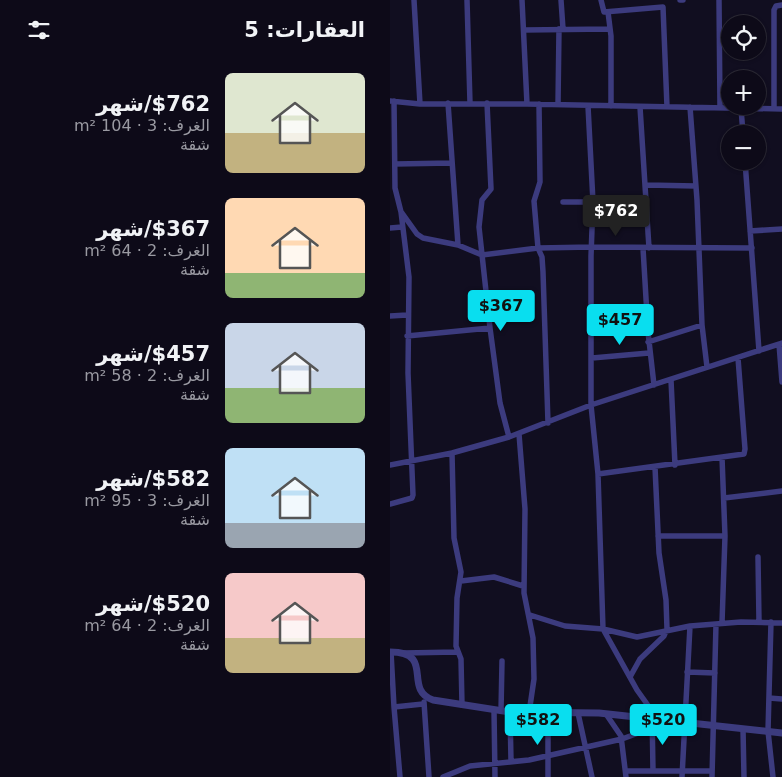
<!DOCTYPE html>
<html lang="ar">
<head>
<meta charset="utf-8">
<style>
	:root { --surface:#0d0a18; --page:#161321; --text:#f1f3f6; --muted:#9a9aa2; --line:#2d2b37; --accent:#09deef }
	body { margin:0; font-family:"DejaVu Sans",Cairo,sans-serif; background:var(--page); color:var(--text); direction:rtl; height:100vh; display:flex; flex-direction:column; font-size:19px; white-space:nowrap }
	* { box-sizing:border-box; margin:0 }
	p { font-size:16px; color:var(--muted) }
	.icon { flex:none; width:28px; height:28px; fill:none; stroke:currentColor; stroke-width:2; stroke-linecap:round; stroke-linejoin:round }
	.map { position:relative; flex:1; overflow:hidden; direction:ltr }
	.side { display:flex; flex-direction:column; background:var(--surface); width:390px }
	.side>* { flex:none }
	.buttons { position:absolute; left:331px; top:15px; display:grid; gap:10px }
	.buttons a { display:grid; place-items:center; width:45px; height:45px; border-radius:50%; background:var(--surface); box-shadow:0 1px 4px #0004,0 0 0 1px var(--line); font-size:25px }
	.price { position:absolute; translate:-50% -42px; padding:0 11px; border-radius:5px; background:var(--accent); color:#111; font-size:16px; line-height:32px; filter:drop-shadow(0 1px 2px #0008) }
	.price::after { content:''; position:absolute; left:50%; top:30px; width:15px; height:11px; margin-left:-8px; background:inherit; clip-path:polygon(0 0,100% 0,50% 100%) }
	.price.active { background:#222; color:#fff }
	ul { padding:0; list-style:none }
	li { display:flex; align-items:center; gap:15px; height:125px; padding:0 25px }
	li span { display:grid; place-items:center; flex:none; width:140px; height:100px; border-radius:8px; color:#555 }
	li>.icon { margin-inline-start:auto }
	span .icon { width:60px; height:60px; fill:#fffc; stroke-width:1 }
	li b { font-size:21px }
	h2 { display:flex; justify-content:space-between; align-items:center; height:60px; padding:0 25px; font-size:21px }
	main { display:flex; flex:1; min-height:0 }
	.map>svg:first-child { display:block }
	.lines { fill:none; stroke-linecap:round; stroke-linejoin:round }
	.minor { stroke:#3c3b7e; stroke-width:5.5 }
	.tertiary { stroke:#3c3b7e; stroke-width:7 }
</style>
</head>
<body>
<main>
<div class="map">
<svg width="392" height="777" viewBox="0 0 392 777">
	<rect width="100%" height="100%" fill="#110e20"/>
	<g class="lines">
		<path class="minor" d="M 24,0 L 30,104
			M 77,0 L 80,103
			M 132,0 L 137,104
			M 171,0 L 173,29
			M 211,0 L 214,12 L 273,7 L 277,107
			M 290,0 L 293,0
			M 329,0 L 330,108
			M 218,12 L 221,36 L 221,106
			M 134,30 L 220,29
			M 0,101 L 30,104 L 137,104 L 392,109
			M 58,103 L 68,245
			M 97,103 L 101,189 L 92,200 L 89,227 L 100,328
			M 149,104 L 150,182 L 144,201 L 148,248 L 152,257 L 153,272 L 158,423
			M 168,104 L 169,29
			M 198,106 L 203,202 L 201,256 L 201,405 L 208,474 L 213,629 L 247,690 L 262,711 L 263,771
			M 250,107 L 259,248
			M 300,107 L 307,200 L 312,325 L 317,367
			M 351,108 L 353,134
			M 384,109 L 384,10 L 386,6 L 392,5
			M 355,161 L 369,351
			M 5,164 L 62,163
			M 256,185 L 306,186
			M 173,202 L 203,202
			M 12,213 L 27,234 L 33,238 L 68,245 L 92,255 L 148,248 L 202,247 L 362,248
			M 0,228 L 12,227
			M 360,231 L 392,229
			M 253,248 L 258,332 L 264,385
			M 0,316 L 17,315
			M 17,336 L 100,328 L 110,403 L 119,437
			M 258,342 L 312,325
			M 389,344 L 392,382
			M 202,358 L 259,353
			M 281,380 L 285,465
			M 129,434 L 135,509 L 134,593 L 143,638 L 144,679 L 139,713
			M 62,453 L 64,538 L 71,572 L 67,598 L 66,646 L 71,659 L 72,705
			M 332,457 L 335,536 L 332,623
			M 0,465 L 62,453 L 119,437 L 201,405 L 392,343
			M 208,474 L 354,454 L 355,449 L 348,358
			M 334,498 L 392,491
			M 0,504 L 22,498 L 23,495 L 18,373 L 19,277 L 11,212 L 5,188 L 4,101
			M 268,536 L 335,536
			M 368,557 L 369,622
			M 71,581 L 104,577 L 133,586
			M 140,615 L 175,626 L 213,629 L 247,637 L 300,626 L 351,622 L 392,623
			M 381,622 L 378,731 L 383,777
			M 1,652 L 4,707
			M 14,653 L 67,652
			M 297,672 L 325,673
			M 240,677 L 250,659 L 274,636 L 277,629 L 276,600 L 269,553 L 265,467
			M 379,698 L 392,699
			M 34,702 L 39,777
			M 104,710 L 105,777
			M 111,711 L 112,661
			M 120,712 L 121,761
			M 188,713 L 202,777
			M 216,714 L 231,736 L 236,777
			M 353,729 L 354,777
			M 236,771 L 322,771
			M 10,777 L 4,707 L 33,704
			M 53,777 L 80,766 L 139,760 L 232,739 L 262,728
			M 158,777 L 158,714
			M 292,777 L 300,626
			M 322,777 L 326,624"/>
		<path class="tertiary" d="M 0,652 C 46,652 12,689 43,700 L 120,712 L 209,713 L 392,733"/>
	</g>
</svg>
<div class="buttons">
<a><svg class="icon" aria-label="locate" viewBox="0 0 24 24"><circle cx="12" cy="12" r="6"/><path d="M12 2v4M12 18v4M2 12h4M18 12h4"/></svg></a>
<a>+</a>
<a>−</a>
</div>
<b class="price active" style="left:226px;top:237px">$762</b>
<b class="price" style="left:111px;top:332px">$367</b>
<b class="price" style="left:230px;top:346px">$457</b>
<b class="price" style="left:148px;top:746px">$582</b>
<b class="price" style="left:273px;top:746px">$520</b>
</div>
<section class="side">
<h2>العقارات: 5<svg class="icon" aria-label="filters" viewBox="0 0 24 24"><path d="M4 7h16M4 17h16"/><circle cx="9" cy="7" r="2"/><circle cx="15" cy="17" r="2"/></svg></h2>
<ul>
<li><span style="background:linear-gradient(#dfe7d0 60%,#c2b280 0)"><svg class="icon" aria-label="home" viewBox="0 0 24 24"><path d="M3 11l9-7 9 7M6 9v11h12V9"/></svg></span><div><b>$762/شهر</b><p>الغرف: 3 · 104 m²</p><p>شقة</p></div></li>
<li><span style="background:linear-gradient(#ffd9b3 75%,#8fb573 0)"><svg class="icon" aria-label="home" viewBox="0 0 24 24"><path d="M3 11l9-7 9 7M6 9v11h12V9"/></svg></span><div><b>$367/شهر</b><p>الغرف: 2 · 64 m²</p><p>شقة</p></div></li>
<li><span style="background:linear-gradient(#c9d6e8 65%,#8fb573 0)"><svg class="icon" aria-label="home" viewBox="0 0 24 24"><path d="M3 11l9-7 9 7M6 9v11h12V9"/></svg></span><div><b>$457/شهر</b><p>الغرف: 2 · 58 m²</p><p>شقة</p></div></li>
<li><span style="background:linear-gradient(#bfe0f5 75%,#9aa5b1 0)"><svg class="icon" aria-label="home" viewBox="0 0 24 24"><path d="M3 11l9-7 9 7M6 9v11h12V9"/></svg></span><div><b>$582/شهر</b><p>الغرف: 3 · 95 m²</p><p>شقة</p></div></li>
<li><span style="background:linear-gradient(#f6c9c9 65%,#c2b280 0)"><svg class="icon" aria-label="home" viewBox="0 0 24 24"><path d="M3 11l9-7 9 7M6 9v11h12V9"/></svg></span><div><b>$520/شهر</b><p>الغرف: 2 · 64 m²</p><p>شقة</p></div></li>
</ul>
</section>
</main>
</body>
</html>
